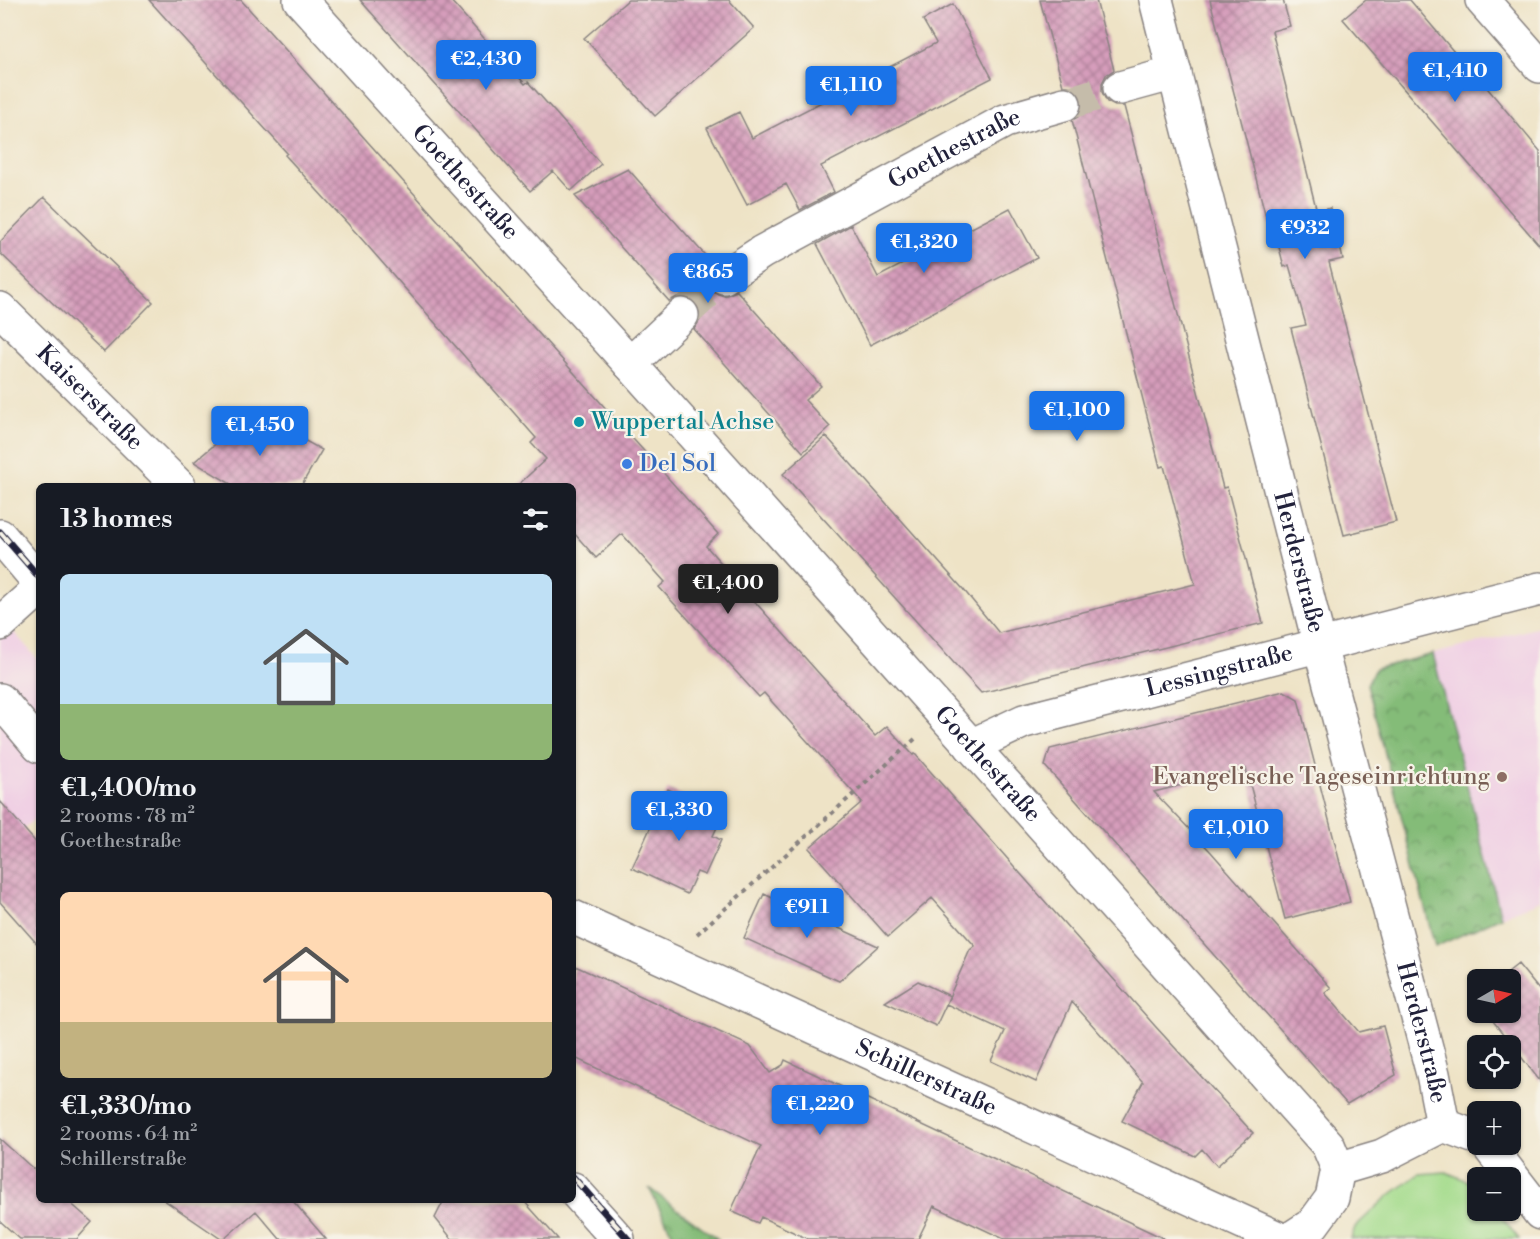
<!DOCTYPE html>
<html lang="en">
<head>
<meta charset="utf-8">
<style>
	:root { --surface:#171b24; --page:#20242c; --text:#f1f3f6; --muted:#9ea1a6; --accent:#1a73e8 }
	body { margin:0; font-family:"Libre Bodoni",serif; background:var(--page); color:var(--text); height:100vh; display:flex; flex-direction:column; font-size:22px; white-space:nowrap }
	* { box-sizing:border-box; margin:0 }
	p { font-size:20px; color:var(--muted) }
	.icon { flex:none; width:33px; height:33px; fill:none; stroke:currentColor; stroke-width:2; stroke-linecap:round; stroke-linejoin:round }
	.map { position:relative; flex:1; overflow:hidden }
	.sheet { position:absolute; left:36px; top:483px; width:540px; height:720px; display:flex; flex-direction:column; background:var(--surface); border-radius:9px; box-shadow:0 2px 4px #0004 }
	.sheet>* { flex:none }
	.needle { width:39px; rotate:81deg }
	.buttons { position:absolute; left:1467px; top:969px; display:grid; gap:12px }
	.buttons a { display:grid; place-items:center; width:54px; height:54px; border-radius:9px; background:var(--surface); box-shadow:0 2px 4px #0004; font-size:30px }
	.price { position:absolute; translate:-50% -51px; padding:0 14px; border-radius:6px; background:var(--accent); color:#fff; font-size:20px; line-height:39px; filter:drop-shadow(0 2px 3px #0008) }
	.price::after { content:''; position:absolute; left:50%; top:36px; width:18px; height:14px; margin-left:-9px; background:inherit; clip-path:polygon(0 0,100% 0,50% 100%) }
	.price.active { background:#222; color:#fff }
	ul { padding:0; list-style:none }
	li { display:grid; align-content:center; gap:12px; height:318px; padding:0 24px }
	li span { display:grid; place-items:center; height:186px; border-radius:9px; color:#555 }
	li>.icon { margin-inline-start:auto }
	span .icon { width:108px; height:108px; fill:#fffc; stroke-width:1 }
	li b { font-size:26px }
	h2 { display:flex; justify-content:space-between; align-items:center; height:72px; padding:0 24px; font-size:26px }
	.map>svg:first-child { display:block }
	.built { fill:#f0d0e4 }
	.forest { fill:url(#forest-crowns); stroke:#536f5a; stroke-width:1.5 }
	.park { fill:#a5dc8d; stroke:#647f64; stroke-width:1.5 }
	.building { fill:url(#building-cross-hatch) }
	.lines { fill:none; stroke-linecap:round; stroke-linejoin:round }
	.minor-tunnel { stroke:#c5bcaa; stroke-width:33; stroke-dasharray:33 16; stroke-linecap:butt }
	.minor-casing { stroke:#888280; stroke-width:36 }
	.major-casing { stroke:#888280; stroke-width:36 }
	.path { stroke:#888280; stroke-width:4; stroke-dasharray:4.5 4.5; stroke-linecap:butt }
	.minor { stroke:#fff; stroke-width:33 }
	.major { stroke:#fff; stroke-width:33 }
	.rail-casing { stroke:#22223b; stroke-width:7 }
	.rail { stroke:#f7f3e8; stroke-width:4.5; stroke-dasharray:14; stroke-linecap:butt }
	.culture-dot { fill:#0f9aa8; stroke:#f7f3e8; stroke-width:2 }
	.shop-dot { fill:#3f7fe0; stroke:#f7f3e8; stroke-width:2 }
	.education-dot { fill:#8d6e63; stroke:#f7f3e8; stroke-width:2 }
	.labels { text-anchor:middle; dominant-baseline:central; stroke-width:4.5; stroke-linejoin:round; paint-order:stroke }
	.street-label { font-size:24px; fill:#22223b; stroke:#f7f3e8 }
	.culture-label { font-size:24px; fill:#0d838f; stroke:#f7f3e8; text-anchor:start }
	.shop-label { font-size:24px; fill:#366cbe; stroke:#f7f3e8; text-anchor:start }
	.education-label { font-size:24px; fill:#785e54; stroke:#f7f3e8; text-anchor:end }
</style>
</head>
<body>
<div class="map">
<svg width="1540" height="1239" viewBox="0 0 1540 1239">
	<defs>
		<pattern id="forest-crowns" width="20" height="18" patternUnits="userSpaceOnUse" patternTransform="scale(1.5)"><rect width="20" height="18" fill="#84bc78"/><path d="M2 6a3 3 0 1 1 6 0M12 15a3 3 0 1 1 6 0" fill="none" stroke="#6c9864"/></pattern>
		<pattern id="building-cross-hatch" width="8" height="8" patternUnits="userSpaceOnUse" patternTransform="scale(1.5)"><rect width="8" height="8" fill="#d69dbb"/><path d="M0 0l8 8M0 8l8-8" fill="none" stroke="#ad8099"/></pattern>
	</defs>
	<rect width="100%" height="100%" fill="#f7f3e8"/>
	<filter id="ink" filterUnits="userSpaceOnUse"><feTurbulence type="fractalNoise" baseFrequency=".0167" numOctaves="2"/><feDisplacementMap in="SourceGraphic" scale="12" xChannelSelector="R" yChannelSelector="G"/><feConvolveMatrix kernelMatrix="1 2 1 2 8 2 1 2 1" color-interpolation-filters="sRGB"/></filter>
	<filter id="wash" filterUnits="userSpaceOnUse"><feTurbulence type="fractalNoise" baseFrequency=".008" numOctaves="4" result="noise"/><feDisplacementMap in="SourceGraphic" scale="24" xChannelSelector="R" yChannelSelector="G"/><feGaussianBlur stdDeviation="1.35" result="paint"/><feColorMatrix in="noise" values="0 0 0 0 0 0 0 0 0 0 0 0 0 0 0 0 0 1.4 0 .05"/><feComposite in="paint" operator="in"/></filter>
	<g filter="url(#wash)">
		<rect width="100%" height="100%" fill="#eee3c6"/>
		<path class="built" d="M 0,616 L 39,661 L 39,815 L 0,849 Z
			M 1540,627 L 1540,900 L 1501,917 L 1433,654 Z"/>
		<path class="forest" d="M 1433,654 L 1501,917 L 1435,947 L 1367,684 L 1375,669 Z
			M 649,1188 L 718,1239 L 675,1239 Z"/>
		<path class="park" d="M 1446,1172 L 1477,1185 L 1478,1210 L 1497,1211 L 1519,1239 L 1351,1239 L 1355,1227 L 1386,1198 L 1419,1174 Z"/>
		<g id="blocks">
			<path class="building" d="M 149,0 L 241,0 L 718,534 L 706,546 L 764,612 L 875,736 L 887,726 L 913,755 L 915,754 L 1155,1026 L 1253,1133 L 1217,1166 L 1202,1149 L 1195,1156 L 1122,1121 L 1143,1082 L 1072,1002 L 1036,1082 L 991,1061 L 1005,1031 L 946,1004 L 970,950 L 975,946 L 932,898 L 888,937 L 809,848 L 862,802 L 764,693 L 759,697 L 659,587 L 665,582 L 622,534 L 596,558 L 573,532 L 573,486 L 517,486 L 546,459 L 531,443 L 536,438 L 359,236 L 285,155 L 287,153 Z
				M 360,0 L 450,0 L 525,84 L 528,82 L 601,164 L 571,191 L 553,171 L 530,191 Z
				M 628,0 L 729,0 L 754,28 L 655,116 L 584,38 Z
				M 1040,0 L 1096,0 L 1114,70 L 1106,75 L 1102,83 L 1102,92 L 1107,102 L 1115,106 L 1124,106 L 1223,488 L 1227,487 L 1263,623 L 981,693 L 783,474 L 826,436 L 963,589 L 999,633 L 1195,584 L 1164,466 L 1160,467 L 1072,120 L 1078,117 L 1082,109 L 1082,99 L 1077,90 L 1069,86 L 1063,86 Z
				M 1210,0 L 1283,0 L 1290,26 L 1272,31 L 1317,212 L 1330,208 L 1343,259 L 1329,262 L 1396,522 L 1344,535 L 1291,328 L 1306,325 L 1289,265 L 1284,267 L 1273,223 L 1268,225 Z
				M 1366,0 L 1410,0 L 1460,59 L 1462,58 L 1540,151 L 1540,246 L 1343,19 Z
				M 953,4 L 992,78 L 821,166 L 834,192 L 800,210 L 786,184 L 747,205 L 707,128 L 739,112 L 752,138 L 936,43 L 923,20 Z
				M 628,169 L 712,263 L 707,269 L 705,278 L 709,288 L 715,293 L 724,296 L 737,291 L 821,386 L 805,400 L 830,427 L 803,452 L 694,329 L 700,320 L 700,311 L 696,303 L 687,297 L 677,297 L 669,301 L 575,196 Z
				M 44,197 L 153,302 L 104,352 L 0,253 L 0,242 Z
				M 1010,208 L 1037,258 L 870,345 L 817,244 L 851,225 L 878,277 Z
				M 249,416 L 290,439 L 293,434 L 322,450 L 301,486 L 234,486 L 194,462 Z
				M 1284,691 L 1298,699 L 1350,902 L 1285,919 L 1246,769 L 1154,792 L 1211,852 L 1331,988 L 1325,993 L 1359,1032 L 1383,1026 L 1396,1075 L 1347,1104 L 1045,766 L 1050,749 Z
				M 668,789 L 723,814 L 713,836 L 721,840 L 705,875 L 697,872 L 687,894 L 632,868 Z
				M 0,801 L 39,846 L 39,946 L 0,902 Z
				M 764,894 L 878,946 L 839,981 L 744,938 Z
				M 1518,964 L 1540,991 L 1540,1081 L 1486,1012 L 1510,1012 L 1510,980 L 1498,980 Z
				M 573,965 L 750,1046 L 770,1073 L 783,1065 L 785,1060 L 1165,1239 L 1004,1239 L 934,1206 L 918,1239 L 808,1239 L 761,1217 L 758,1223 L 731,1211 L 761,1146 L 573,1057 Z
				M 918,981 L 950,996 L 936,1026 L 885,1002 Z
				M 0,1139 L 39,1174 L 39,1200 L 67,1200 L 92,1222 L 77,1239 L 20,1239 L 0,1221 Z
				M 164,1200 L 292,1200 L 326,1239 L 280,1239 L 256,1211 L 224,1239 L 221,1239 Z
				M 444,1200 L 523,1200 L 558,1239 L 452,1239 L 435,1218 Z"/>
		</g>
	</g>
	<g filter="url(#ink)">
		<use href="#blocks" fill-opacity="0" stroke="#888280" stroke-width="1.5"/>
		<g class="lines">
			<path class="minor-tunnel" d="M 1064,104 L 1120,88
				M 682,315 L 724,277"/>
			<defs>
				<g id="minor">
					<path id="s1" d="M 300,0 L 630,364 L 1328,1145 L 1338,1169"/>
					<path id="s2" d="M 1156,0 L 1320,646 L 1433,1074 L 1443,1125"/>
					<path d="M 1482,0 L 1540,66"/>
					<path d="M 1120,88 L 1175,73"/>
					<path id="s3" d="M 724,277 L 762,252 L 1005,121 L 1064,104"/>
					<path id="s4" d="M 0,309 L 179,486"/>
					<path d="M 630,364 L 682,315"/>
					<path d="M 0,624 L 39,589"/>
					<path d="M 0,700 L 39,746"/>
					<path id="s5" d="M 971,746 L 1024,721 L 1540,589"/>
					<path id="s6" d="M 573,917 L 1280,1239"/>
					<path d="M 1487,1144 L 1540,1213"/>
					<path d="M 1338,1169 L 1382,1156 L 1443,1125 L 1478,1138"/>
					<path d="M 1290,1239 L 1313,1224 L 1332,1198 L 1338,1169"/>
				</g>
				<path id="major" d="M 0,536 L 39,582
					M 573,1189 L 618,1239"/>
			</defs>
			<use href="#minor" class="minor-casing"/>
			<use href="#major" class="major-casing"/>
			<path class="path" d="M 697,934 L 915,739"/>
			<use href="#minor" class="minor"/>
			<use href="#major" class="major"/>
			<defs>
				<path id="rail" d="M 0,532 L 39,577
					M 573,1177 L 628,1239"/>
			</defs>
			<use href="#rail" class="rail-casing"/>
			<use href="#rail" class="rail"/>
		</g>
	</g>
	<circle class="culture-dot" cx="579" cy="422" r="6"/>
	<circle class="shop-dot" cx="627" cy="464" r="6"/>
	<circle class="education-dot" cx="1502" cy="777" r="6"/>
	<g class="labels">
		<g class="street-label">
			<text stroke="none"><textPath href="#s3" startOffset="264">Goethestraße</textPath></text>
			<text stroke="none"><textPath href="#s1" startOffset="246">Goethestraße</textPath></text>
			<text stroke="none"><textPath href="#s4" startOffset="126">Kaiserstraße</textPath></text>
			<text stroke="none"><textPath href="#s2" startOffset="580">Herderstraße</textPath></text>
			<text stroke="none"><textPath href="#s5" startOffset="260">Lessingstraße</textPath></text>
			<text stroke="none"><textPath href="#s1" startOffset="1028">Goethestraße</textPath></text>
			<text stroke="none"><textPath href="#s2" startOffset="1066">Herderstraße</textPath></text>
			<text stroke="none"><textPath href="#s6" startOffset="388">Schillerstraße</textPath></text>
		</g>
		<g class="culture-label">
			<text x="591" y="422">Wuppertal Achse</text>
		</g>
		<g class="shop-label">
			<text x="639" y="464">Del Sol</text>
		</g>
		<g class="education-label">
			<text x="1490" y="777">Evangelische Tageseinrichtung</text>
		</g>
	</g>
</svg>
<div class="buttons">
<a><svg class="needle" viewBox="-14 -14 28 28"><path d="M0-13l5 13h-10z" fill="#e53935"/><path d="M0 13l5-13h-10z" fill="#9ea1a6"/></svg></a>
<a><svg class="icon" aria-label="locate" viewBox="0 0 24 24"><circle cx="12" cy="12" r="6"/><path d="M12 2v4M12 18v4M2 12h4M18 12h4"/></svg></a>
<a>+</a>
<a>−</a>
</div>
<b class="price" style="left:486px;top:91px">€2,430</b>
<b class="price" style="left:1455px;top:103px">€1,410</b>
<b class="price" style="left:851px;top:117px">€1,110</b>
<b class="price" style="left:1305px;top:260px">€932</b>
<b class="price" style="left:924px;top:274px">€1,320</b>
<b class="price" style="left:708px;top:304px">€865</b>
<b class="price" style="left:1077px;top:442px">€1,100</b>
<b class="price" style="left:260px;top:457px">€1,450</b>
<b class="price active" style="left:728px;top:615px">€1,400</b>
<b class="price" style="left:679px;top:842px">€1,330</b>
<b class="price" style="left:1236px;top:860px">€1,010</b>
<b class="price" style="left:807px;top:939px">€911</b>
<b class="price" style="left:820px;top:1136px">€1,220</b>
<section class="sheet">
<h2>13 homes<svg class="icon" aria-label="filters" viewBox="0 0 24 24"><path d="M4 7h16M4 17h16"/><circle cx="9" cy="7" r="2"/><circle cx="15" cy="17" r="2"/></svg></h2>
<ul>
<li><span style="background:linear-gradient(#bfe0f5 70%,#8fb573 0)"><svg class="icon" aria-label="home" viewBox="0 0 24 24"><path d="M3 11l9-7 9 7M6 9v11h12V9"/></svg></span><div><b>€1,400/mo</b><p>2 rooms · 78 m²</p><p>Goethestraße</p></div></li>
<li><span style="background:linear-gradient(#ffd9b3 70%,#c2b280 0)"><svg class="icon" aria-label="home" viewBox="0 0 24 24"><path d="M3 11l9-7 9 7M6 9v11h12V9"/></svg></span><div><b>€1,330/mo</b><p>2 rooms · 64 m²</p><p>Schillerstraße</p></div></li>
</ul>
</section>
</div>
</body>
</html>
